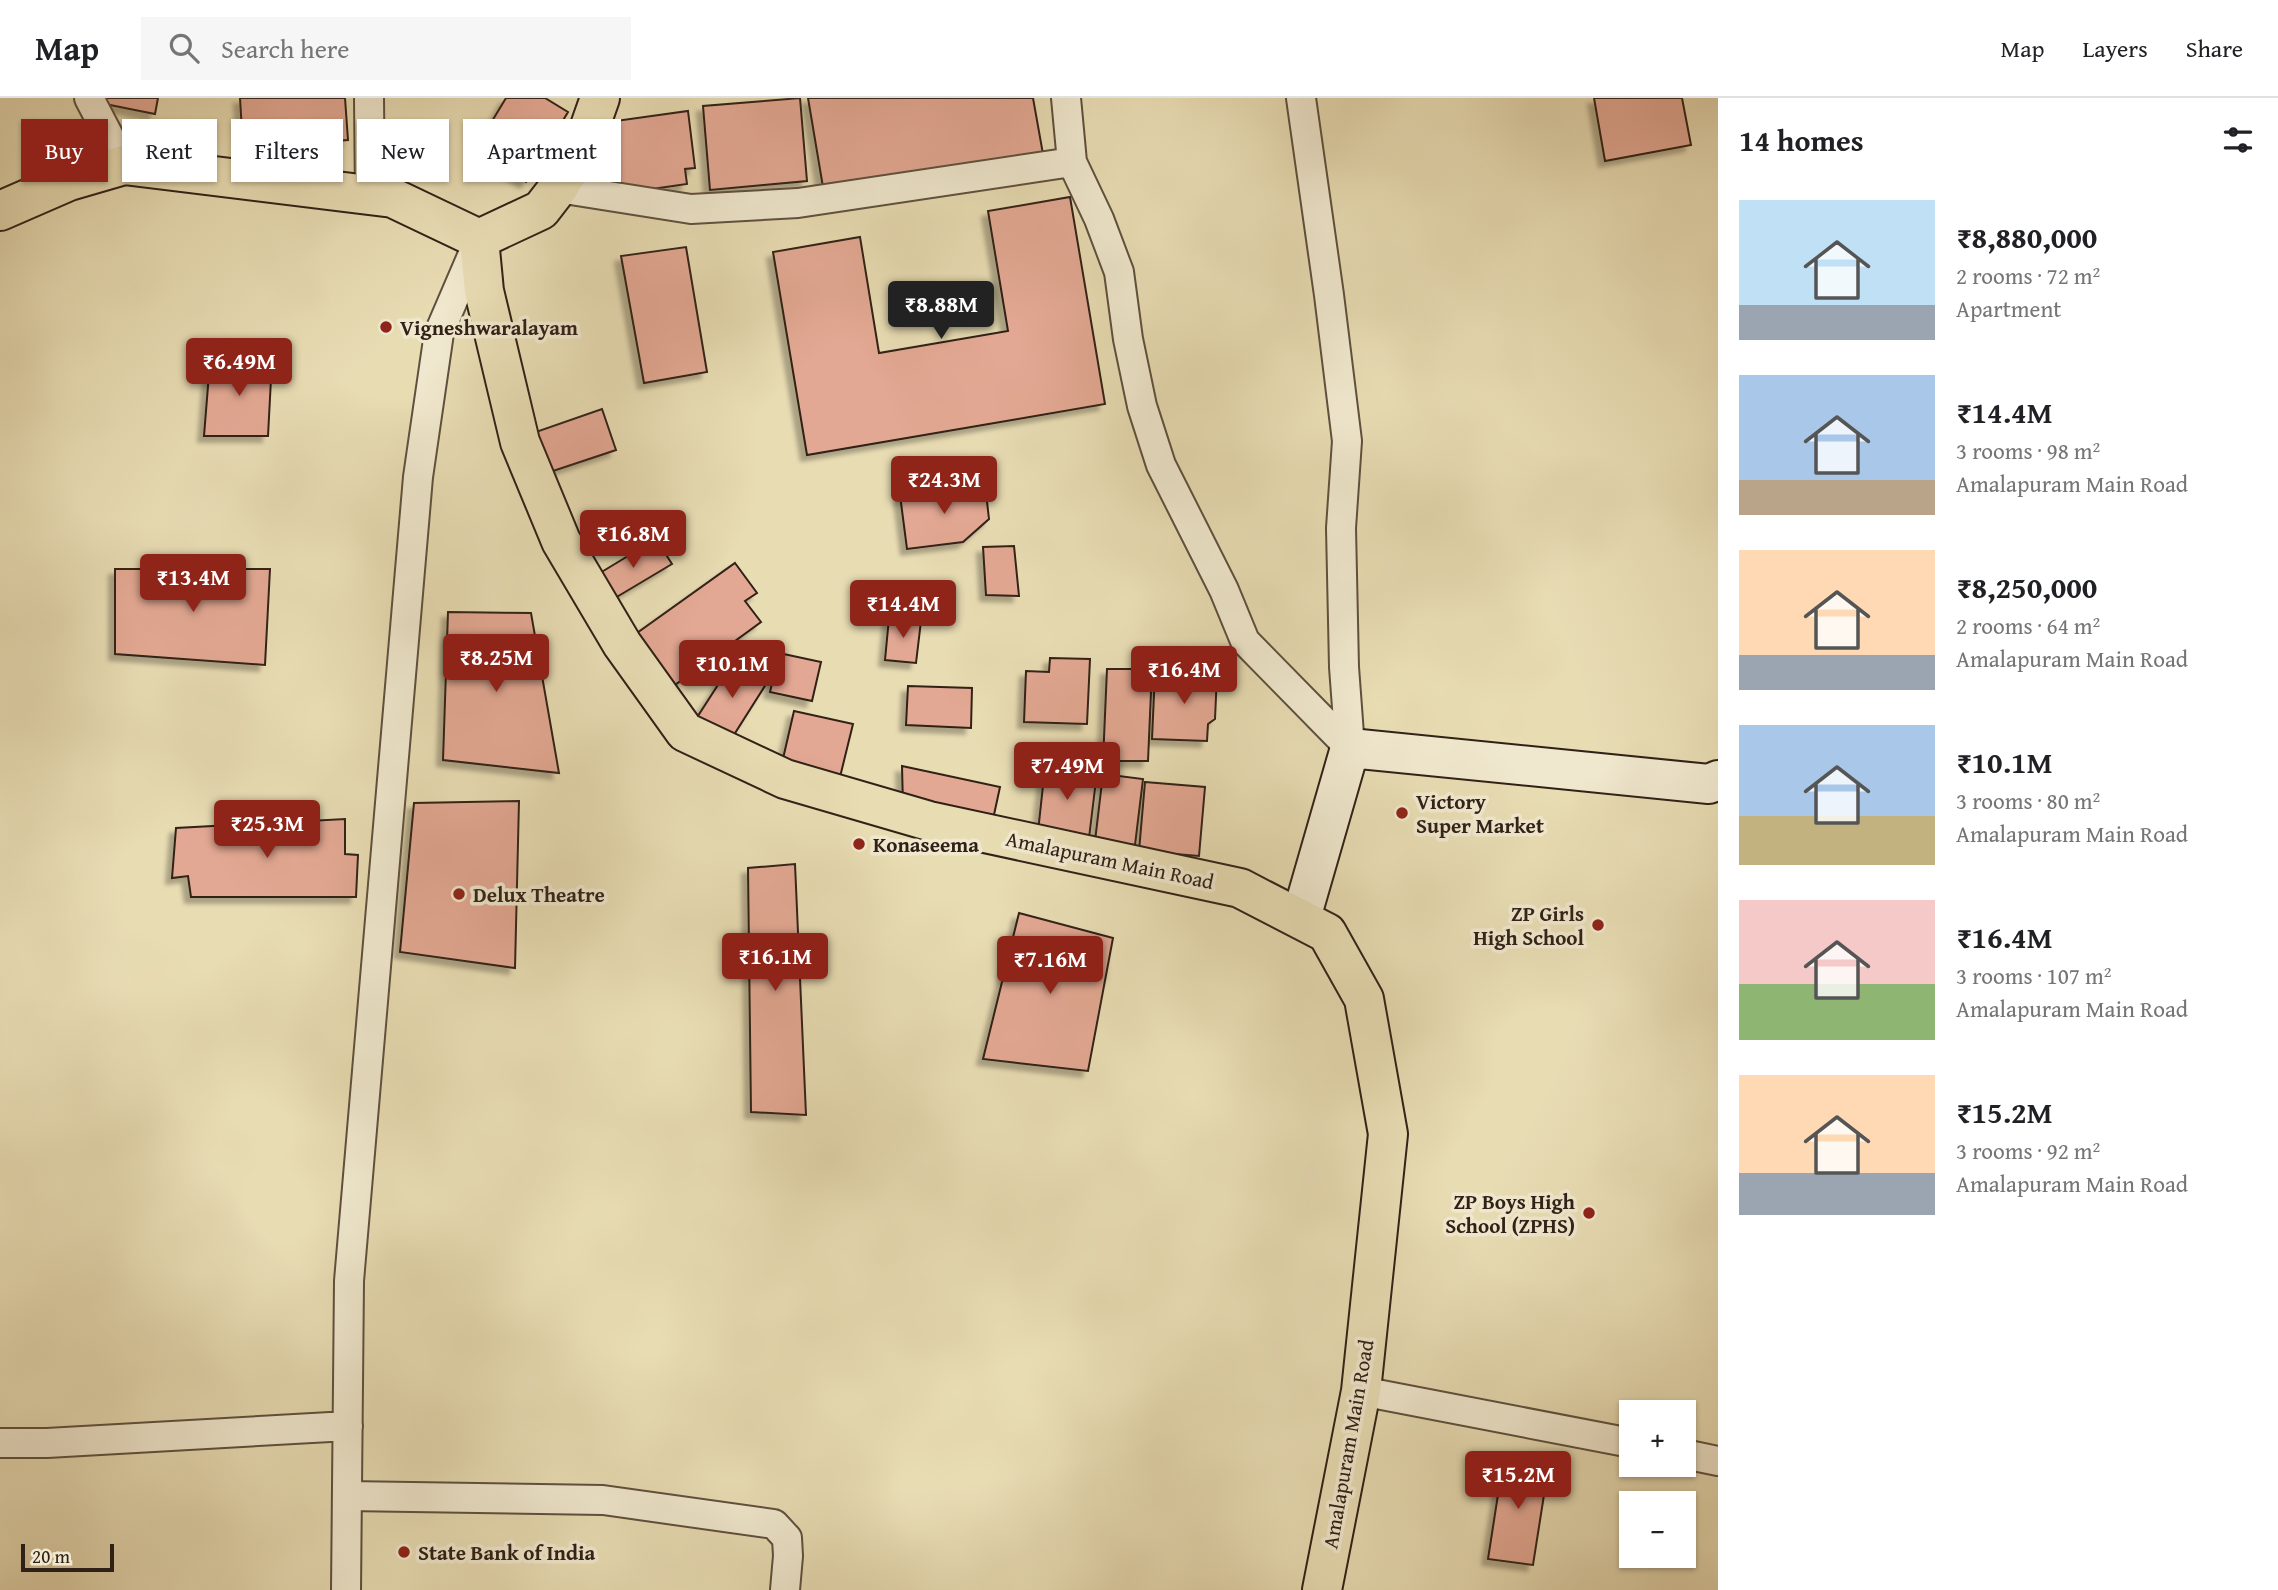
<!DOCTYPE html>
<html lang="en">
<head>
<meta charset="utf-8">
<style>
	:root { --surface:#fff; --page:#f6f6f6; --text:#202124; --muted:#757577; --line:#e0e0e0; --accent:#8f2418 }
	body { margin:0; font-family:"Gentium Book Plus",serif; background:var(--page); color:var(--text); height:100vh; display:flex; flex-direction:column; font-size:26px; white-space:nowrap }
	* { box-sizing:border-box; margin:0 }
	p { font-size:23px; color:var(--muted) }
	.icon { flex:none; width:38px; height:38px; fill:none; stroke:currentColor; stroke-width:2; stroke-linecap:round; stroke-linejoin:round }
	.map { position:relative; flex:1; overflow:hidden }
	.side { display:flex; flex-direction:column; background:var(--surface); width:560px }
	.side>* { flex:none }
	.guide { position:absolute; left:21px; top:21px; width:665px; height:63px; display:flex; gap:14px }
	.fabs { position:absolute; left:1619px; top:1302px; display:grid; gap:14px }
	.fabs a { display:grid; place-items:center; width:77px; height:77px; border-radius:0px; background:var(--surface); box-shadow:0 2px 5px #0004; font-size:35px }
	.scale { position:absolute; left:21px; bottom:18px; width:93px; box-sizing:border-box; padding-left:7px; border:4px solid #302117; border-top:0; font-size:19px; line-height:24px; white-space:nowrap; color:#302117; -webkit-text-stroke:5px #f0e8ce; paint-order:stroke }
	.price { position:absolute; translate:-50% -60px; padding:0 16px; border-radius:7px; background:var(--accent); color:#fff; font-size:23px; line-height:46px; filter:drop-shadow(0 2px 4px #0008) }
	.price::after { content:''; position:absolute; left:50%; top:42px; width:21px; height:16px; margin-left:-10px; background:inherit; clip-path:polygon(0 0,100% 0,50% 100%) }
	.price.selected { background:#222; color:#fff }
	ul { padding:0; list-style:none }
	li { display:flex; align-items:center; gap:21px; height:175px; padding:0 21px }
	li span { display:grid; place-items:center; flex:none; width:196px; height:140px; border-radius:0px; color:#555 }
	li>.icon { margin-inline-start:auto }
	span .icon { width:84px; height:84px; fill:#fffc; stroke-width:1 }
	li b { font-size:30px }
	h2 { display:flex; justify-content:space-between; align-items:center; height:84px; padding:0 21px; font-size:30px }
	.tag { padding:0 24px; border-radius:0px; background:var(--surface); box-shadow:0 2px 5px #0004; font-size:24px; line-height:63px }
	.tag.selected { background:var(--accent); color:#fff }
	header { display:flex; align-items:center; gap:42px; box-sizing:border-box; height:98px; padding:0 35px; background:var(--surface); border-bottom:2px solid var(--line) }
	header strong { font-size:33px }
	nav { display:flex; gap:38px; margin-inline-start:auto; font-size:24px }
	.search { width:490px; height:63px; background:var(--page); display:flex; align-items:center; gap:18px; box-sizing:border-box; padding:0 24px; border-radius:0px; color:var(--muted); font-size:26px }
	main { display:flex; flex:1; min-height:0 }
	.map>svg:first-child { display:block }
	.building { fill:#e3a893; stroke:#302117; stroke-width:2; filter:url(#shadow) }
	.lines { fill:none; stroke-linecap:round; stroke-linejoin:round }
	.street-casing { stroke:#5e503e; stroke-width:32 }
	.secondary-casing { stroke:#302117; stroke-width:42 }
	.primary-casing { stroke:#302117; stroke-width:42 }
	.highway-casing { stroke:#302117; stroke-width:42 }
	.street { stroke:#f0e8ce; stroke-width:28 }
	.secondary { stroke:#f0e8ce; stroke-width:38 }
	.primary { stroke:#e8dcb3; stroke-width:38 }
	.highway { stroke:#e8dcb3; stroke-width:38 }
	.poi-dot { fill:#8f2418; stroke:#f0e8ce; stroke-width:2.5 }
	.labels { text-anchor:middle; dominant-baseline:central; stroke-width:7; stroke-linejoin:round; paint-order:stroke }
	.poi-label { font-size:21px; font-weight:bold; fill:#302117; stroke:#f0e8ce; text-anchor:start }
	.street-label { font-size:21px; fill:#302117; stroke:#f0e8ce }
</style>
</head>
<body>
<header>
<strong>Map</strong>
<div class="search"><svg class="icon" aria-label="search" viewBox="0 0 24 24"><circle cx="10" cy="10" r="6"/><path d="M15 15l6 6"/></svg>Search here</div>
<nav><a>Map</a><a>Layers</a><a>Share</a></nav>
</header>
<main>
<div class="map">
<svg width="1718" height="1492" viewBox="0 0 1718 1492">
	<defs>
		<filter id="shadow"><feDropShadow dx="-6" dy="6" stdDeviation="2" flood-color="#0004"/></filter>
	</defs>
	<rect width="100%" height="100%" fill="#e8dcb3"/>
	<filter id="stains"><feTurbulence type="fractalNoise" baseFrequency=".00286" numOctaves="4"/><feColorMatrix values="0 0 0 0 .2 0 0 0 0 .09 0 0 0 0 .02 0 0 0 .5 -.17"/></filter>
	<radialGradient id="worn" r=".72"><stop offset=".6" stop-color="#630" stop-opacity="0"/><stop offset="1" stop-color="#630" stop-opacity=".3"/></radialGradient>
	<path class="building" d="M 95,0 L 158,0 L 155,16 L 95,4 Z
		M 240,0 L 345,0 L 348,42 L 243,49 Z
		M 506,0 L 545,0 L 568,14 L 526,84 L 474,53 Z
		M 800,0 L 807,83 L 710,92 L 703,8 Z
		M 808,0 L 1033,0 L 1043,56 L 824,95 Z
		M 1594,0 L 1682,0 L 1691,47 L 1605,63 Z
		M 688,13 L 695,70 L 685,71 L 687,86 L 610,97 L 601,25 Z
		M 1070,99 L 1105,306 L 807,357 L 773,154 L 860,139 L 879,255 L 1008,233 L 988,113 Z
		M 686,149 L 707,274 L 644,285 L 621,158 Z
		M 272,262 L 268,338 L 204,338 L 210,263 Z
		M 602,311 L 616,352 L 544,376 L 530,336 Z
		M 985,386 L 989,421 L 963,444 L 907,451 L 900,397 Z
		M 656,441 L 672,466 L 610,503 L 595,478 Z
		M 1014,448 L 1019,498 L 986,497 L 983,449 Z
		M 735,465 L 757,495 L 745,503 L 761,524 L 668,592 L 630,540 Z
		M 115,471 L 270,471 L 265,567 L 115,556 Z
		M 448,514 L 531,515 L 559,675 L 443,662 Z
		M 889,520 L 921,523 L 916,565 L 885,562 Z
		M 779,555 L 821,564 L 812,603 L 770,594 Z
		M 1050,560 L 1090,561 L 1087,626 L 1024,624 L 1026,573 L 1049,574 Z
		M 734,562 L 768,583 L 730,643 L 696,621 Z
		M 1107,571 L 1152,571 L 1148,663 L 1103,663 Z
		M 1155,574 L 1217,576 L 1215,621 L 1208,626 L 1207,643 L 1152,641 Z
		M 908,588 L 972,590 L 971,630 L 906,627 Z
		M 794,613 L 853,626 L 840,679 L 782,665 Z
		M 902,668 L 1000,689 L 992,726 L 903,708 Z
		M 1045,669 L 1097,674 L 1089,740 L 1038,734 Z
		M 1103,676 L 1143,681 L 1135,747 L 1095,743 Z
		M 1145,684 L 1205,689 L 1199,758 L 1139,753 Z
		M 519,703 L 515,870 L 400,854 L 414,705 Z
		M 345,721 L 345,756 L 358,757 L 356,799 L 191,799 L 188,778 L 172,780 L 176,730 Z
		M 795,766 L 806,1017 L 751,1014 L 748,770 Z
		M 1019,815 L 1113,840 L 1088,973 L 983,961 Z
		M 1504,1358 L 1549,1365 L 1533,1467 L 1488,1461 Z"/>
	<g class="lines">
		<defs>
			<path id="street" d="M 89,0 L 124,67
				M 369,0 L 370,98
				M 1066,0 L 1072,64 L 1099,121 L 1119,174 L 1128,241 L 1142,308 L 1161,367 L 1224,492 L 1245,543 L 1350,650
				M 1301,0 L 1329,197 L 1347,343 L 1341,430 L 1344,569 L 1350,650
				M 558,90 L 691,111 L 798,105 L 1072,64
				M 1361,1293 L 1631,1345
				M 0,1345 L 47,1345 L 348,1328
				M 1684,1356 L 1718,1363
				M 347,1398 L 603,1402 L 774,1426 L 787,1440 L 788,1458 L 785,1492
				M 346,1492 L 349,1183 L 418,379 L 439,235 L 479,142"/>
			<path id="secondary" d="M 1301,820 L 1350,650 L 1709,686 L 1718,682"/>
			<path id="primary" d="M 479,141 L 541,112 L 558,90 L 582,51 L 600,0"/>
			<path id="highway" d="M 0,113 L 69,83 L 124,67 L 393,100 L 479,141 L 484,193 L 520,344 L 561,443 L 622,546 L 685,634 L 785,681 L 929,723 L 1240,790 L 1327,835 L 1364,901 L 1388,1036 L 1361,1293 L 1322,1492"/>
		</defs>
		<use href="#street" class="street-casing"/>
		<use href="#secondary" class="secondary-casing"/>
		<use href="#primary" class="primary-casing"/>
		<use href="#highway" class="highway-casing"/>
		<use href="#street" class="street"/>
		<use href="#secondary" class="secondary"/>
		<use href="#primary" class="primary"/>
		<use href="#highway" class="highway"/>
	</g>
	<g class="poi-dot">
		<circle cx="386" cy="229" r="7"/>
		<circle cx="1402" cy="715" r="7"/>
		<circle cx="859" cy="746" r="7"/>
		<circle cx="459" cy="796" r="7"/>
		<circle cx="1598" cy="827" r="7"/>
		<circle cx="1589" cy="1115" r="7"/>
		<circle cx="404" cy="1454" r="7"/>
	</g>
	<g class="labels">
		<g class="poi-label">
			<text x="400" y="229">Vigneshwaralayam</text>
			<text x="1416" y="703">Victory<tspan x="1416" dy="24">Super Market</tspan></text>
			<text x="873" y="746">Konaseema</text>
			<text x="473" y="796">Delux Theatre</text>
			<text x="1584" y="815" text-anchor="end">ZP Girls<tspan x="1584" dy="24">High School</tspan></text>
			<text x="1575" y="1103" text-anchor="end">ZP Boys High<tspan x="1575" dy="24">School (ZPHS)</tspan></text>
			<text x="418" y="1454">State Bank of India</text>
		</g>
		<g class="street-label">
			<text transform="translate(1110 762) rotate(12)">Amalapuram Main Road</text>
			<text transform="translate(1348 1346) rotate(-80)">Amalapuram Main Road</text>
		</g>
	</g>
	<rect width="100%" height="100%" filter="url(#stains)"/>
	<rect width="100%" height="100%" fill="url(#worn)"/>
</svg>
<div class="fabs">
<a>+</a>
<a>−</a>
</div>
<div class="scale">20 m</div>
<b class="price selected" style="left:941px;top:243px">₹8.88M</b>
<b class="price" style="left:239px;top:300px">₹6.49M</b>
<b class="price" style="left:944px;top:418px">₹24.3M</b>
<b class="price" style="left:633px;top:472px">₹16.8M</b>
<b class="price" style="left:193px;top:516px">₹13.4M</b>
<b class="price" style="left:903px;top:542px">₹14.4M</b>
<b class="price" style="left:496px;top:596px">₹8.25M</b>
<b class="price" style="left:732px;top:602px">₹10.1M</b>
<b class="price" style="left:1184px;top:608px">₹16.4M</b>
<b class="price" style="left:1067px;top:704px">₹7.49M</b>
<b class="price" style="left:267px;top:762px">₹25.3M</b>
<b class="price" style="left:775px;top:895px">₹16.1M</b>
<b class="price" style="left:1050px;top:898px">₹7.16M</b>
<b class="price" style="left:1518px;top:1413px">₹15.2M</b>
<div class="guide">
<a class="tag selected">Buy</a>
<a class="tag">Rent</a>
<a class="tag">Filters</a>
<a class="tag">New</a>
<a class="tag">Apartment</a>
</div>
</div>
<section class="side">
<h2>14 homes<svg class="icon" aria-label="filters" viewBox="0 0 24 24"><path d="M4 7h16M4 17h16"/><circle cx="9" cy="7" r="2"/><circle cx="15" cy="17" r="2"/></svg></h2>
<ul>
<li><span style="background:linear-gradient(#bfe0f5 75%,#9aa5b1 0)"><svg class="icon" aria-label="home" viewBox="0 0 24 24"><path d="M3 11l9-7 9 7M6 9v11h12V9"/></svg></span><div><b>₹8,880,000</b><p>2 rooms · 72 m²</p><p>Apartment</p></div></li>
<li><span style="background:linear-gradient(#a9c7e8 75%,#b9a48a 0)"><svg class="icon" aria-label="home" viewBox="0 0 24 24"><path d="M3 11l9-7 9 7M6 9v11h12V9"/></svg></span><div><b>₹14.4M</b><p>3 rooms · 98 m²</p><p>Amalapuram Main Road</p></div></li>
<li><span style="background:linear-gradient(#ffd9b3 75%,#9aa5b1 0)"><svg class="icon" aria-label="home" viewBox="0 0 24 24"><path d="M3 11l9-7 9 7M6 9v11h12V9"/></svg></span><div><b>₹8,250,000</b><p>2 rooms · 64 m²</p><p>Amalapuram Main Road</p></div></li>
<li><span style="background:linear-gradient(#a9c7e8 65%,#c2b280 0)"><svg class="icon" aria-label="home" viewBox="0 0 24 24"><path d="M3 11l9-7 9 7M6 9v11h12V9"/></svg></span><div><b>₹10.1M</b><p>3 rooms · 80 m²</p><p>Amalapuram Main Road</p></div></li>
<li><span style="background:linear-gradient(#f6c9c9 60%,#8fb573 0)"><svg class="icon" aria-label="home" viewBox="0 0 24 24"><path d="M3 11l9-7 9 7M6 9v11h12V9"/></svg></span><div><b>₹16.4M</b><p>3 rooms · 107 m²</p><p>Amalapuram Main Road</p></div></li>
<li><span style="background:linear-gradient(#ffd9b3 70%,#9aa5b1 0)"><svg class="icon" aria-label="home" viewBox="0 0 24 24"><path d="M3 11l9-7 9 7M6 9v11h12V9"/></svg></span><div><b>₹15.2M</b><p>3 rooms · 92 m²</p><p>Amalapuram Main Road</p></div></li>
</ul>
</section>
</main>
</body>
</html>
